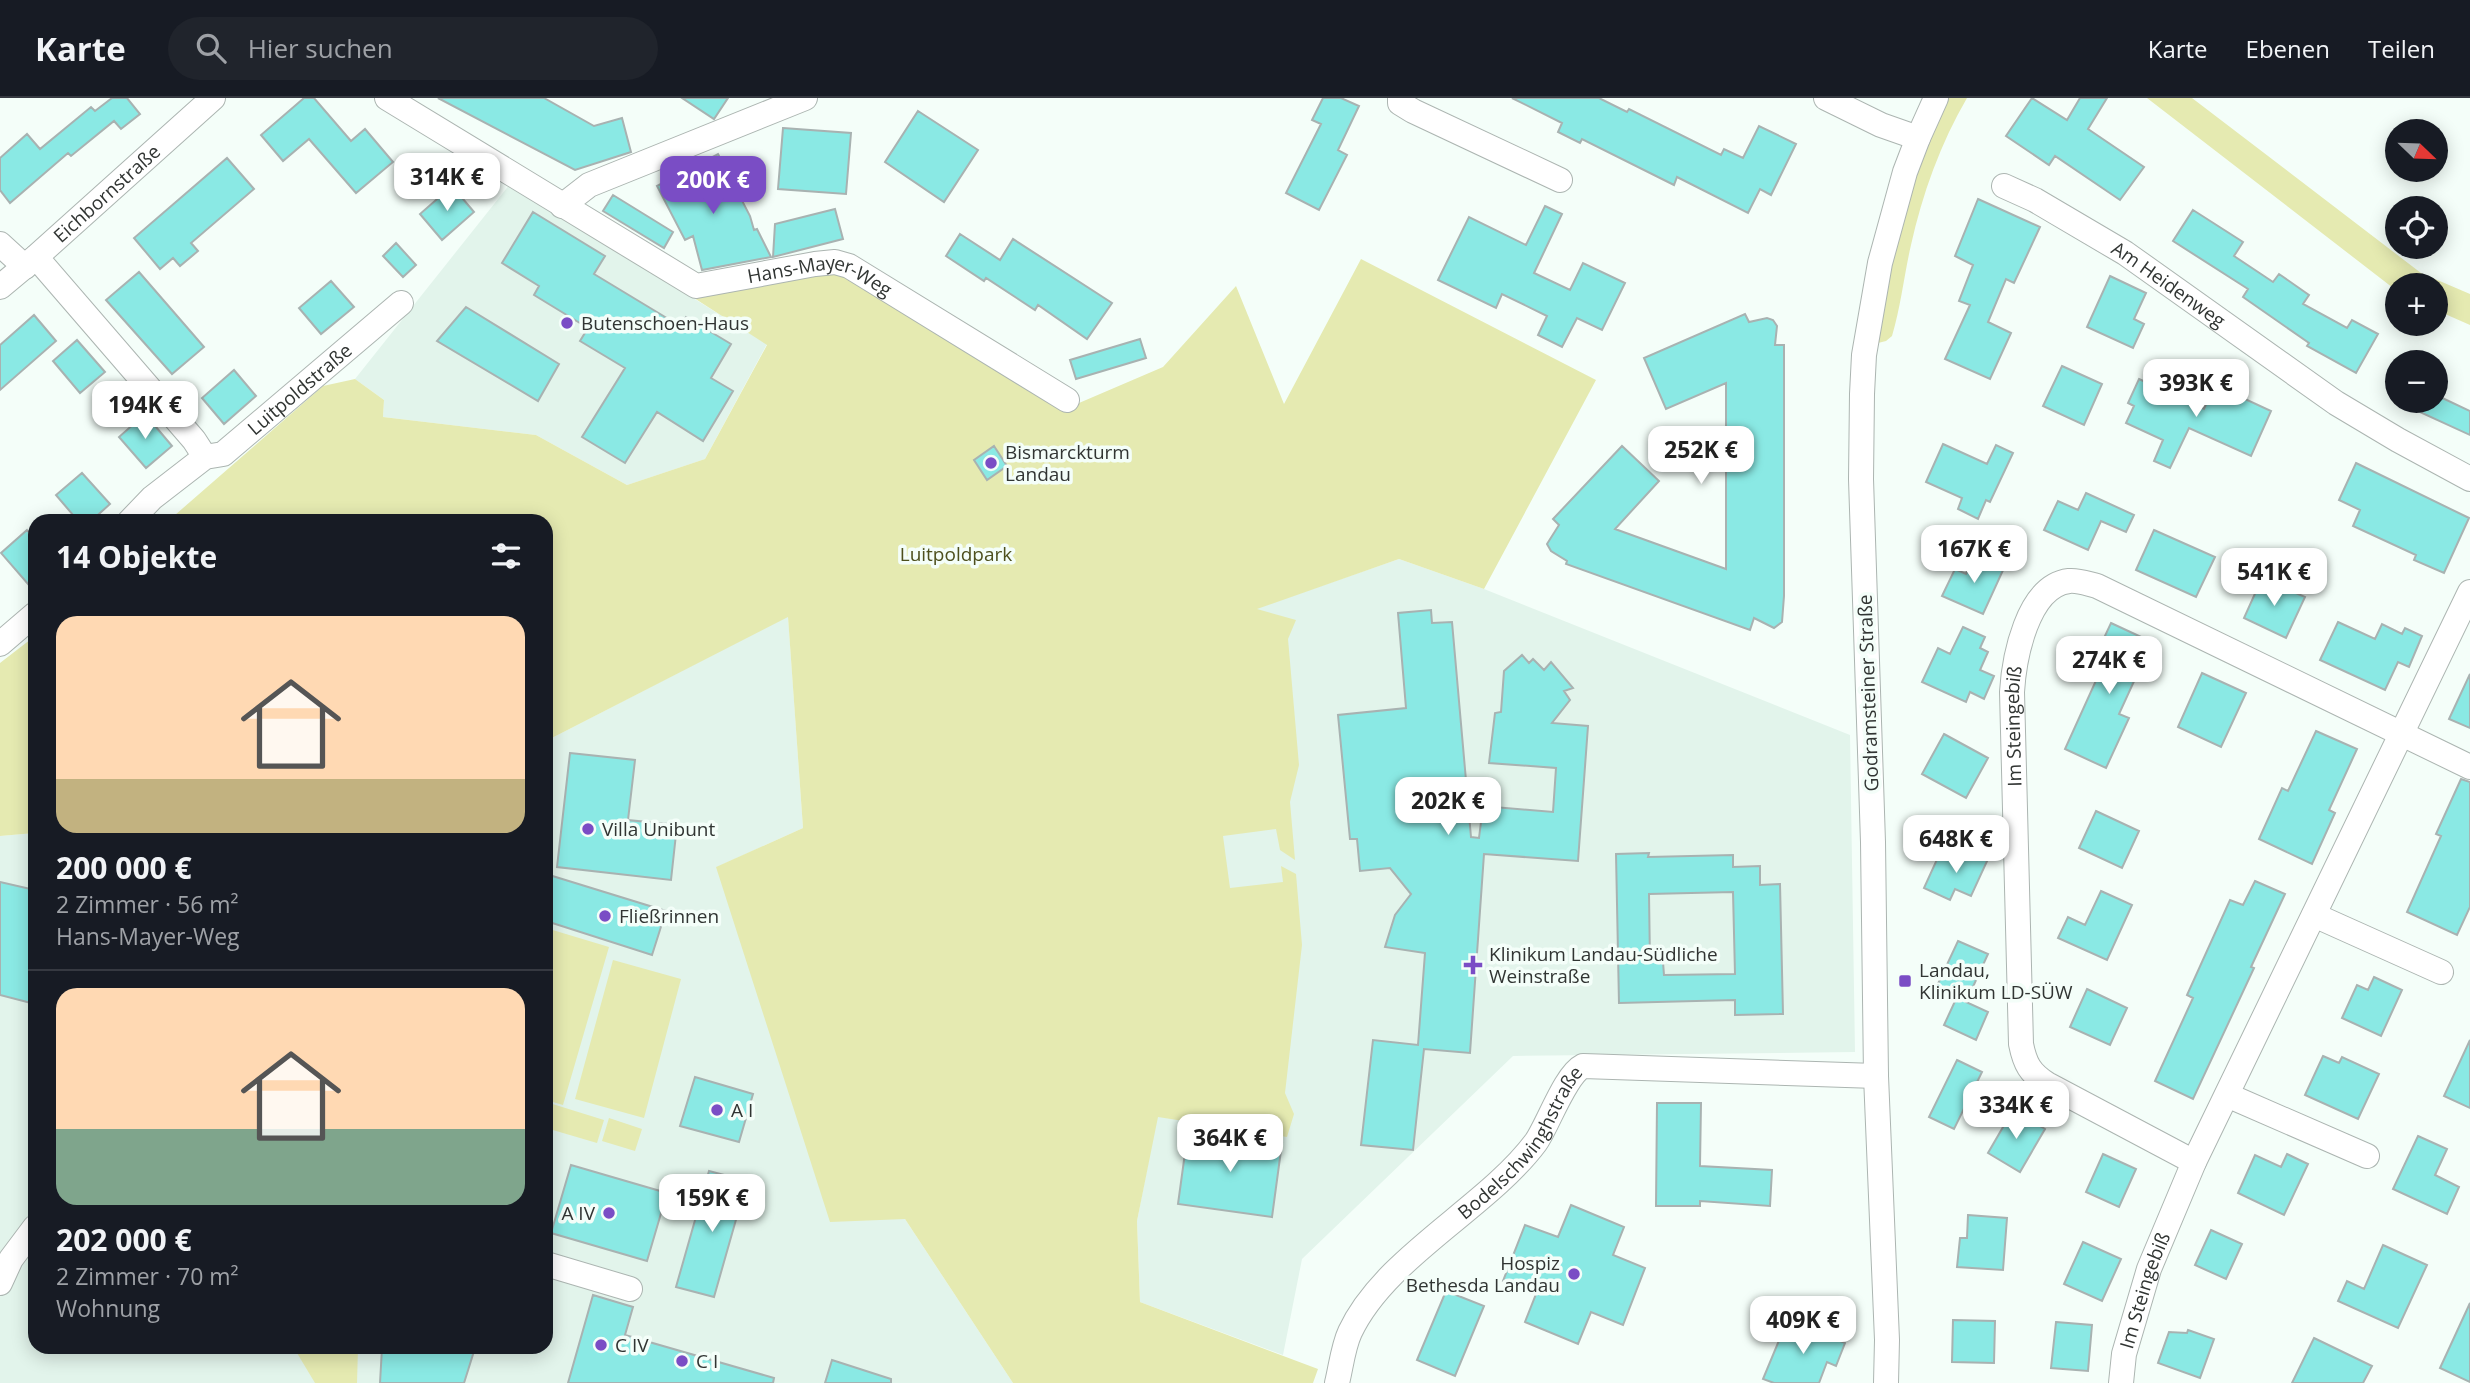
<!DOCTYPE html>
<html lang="de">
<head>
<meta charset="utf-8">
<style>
	:root { --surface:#171b24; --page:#20242c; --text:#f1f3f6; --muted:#9ea1a6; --line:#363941; --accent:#7a4dc5 }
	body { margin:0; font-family:"Open Sans",sans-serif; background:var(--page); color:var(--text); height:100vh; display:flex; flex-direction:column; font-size:26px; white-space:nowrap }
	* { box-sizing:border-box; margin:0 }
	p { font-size:23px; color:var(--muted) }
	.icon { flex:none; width:38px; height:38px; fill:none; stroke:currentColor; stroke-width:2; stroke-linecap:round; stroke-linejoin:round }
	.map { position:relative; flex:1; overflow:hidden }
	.details { position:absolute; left:28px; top:416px; width:525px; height:840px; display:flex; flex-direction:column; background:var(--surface); border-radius:21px; box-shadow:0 4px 18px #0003 }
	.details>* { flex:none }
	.needle { width:46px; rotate:113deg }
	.buttons { position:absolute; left:2385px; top:21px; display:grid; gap:14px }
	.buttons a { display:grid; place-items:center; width:63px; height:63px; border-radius:50%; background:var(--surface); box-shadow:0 4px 18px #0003; font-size:35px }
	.price { position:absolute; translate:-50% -60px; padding:0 16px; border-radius:14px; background:#fff; color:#222; font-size:23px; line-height:46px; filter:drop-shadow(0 2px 4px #0008) }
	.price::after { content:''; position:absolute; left:50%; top:42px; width:21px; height:16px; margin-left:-10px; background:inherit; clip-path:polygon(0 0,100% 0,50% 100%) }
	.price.active { background:var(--accent); color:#fff }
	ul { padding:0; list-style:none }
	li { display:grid; align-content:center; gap:14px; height:371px; padding:0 28px }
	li+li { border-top:2px solid var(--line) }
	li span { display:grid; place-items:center; height:217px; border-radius:21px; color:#555 }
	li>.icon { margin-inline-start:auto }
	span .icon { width:126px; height:126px; fill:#fffc; stroke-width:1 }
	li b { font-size:30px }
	h2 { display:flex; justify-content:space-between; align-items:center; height:84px; padding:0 28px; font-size:30px }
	header { display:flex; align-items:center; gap:42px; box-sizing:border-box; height:98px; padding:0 35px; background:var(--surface); border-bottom:2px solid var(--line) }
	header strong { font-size:33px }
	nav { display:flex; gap:38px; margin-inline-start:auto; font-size:24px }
	.search { width:490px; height:63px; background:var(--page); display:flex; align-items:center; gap:18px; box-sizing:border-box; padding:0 24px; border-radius:38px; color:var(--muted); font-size:26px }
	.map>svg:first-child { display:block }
	.built { fill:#e2f4eb }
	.green { fill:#e5eab1 }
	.building { fill:#8ae9e4; stroke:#a8b2b1; stroke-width:2; fill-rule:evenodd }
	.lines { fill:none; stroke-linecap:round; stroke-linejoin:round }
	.minor-casing { stroke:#acb5b1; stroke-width:26 }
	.minor { stroke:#fff; stroke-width:24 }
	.poi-dot { fill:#7a4dc5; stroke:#f4fef9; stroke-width:2.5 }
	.labels { text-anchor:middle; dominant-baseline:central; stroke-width:7; stroke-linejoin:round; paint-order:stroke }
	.street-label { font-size:19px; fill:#313533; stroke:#f4fef9 }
	.poi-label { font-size:19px; fill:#313533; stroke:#f4fef9; text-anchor:start }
	.park-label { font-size:19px; fill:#4d501d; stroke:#f4fef9 }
</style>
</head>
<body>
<header>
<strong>Karte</strong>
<div class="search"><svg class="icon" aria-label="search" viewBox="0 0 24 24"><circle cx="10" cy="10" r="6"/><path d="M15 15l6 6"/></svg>Hier suchen</div>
<nav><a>Karte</a><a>Ebenen</a><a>Teilen</a></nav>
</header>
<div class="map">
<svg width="2470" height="1285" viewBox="0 0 2470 1285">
	<rect width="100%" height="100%" fill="#f4fef9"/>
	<path class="built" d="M 510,86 L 767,246 L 705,361 L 627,387 L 536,337 L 383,319 L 384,302 L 355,281 Z
		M 1399,461 L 1484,491 L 1850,637 L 1855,954 L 1513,958 L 1302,1161 L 1283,1257 L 1140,1204 L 1137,1123 L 1255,511 Z
		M 788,518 L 803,730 L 717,769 L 905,1121 L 1013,1285 L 0,1285 L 0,738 L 35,735 L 35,1250 L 546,1250 L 546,643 Z"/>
	<path class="green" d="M 1949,0 L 1967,0 C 1941,44 1922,97 1911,147 C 1904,177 1901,208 1892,238 L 1886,243 L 1878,245 C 1879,221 1885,198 1890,175 C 1903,114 1920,55 1949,0 Z
		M 2147,0 L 2192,0 L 2421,175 L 2470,196 L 2470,227 L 2436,212 L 2436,187 L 2398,187 L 2397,193 Z
		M 1361,161 L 1596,282 L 1484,491 L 1399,461 L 1257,511 L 1296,522 L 1288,541 L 1299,667 L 1290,704 L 1295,762 L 1280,752 L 1276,731 L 1223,738 L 1230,790 L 1283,784 L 1281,768 L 1296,776 L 1302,847 L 1285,995 L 1294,1016 L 1287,1039 L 1158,1019 L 1137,1123 L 1140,1204 L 1318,1271 L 1313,1285 L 1013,1285 L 905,1121 L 830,1124 L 716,769 L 803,730 L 788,519 L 546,643 L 546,424 L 167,424 L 323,288 L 355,281 L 384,302 L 383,319 L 536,337 L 627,387 L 705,361 L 767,247 L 694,200 L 829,169 L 1065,311 L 1163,269 L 1236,188 L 1284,306 Z
		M 35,538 L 35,735 L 0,738 L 0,565 Z
		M 546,830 L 609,849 L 563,1007 L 546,1002 Z
		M 613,862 L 681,881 L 644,1020 L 575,1001 Z
		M 546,1004 L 604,1022 L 597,1045 L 546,1030 Z
		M 609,1020 L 642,1031 L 635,1053 L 602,1043 Z
		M 294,1250 L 358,1250 L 357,1285 L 315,1285 Z"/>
	<path class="building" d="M 112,0 L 127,0 L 140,16 L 121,31 L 114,23 L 71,58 L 68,55 L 10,105 L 0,92 L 0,60 L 27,36 L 40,51 L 91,9 L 95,13 Z
		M 304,0 L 314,0 L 351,43 L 365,31 L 393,64 L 356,95 L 309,41 L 283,63 L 261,37 Z
		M 438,0 L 544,0 L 594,28 L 622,20 L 631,54 L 575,72 Z
		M 682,0 L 728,0 L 714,21 Z
		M 1323,0 L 1341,0 L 1359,8 L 1338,52 L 1347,57 L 1319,112 L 1286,95 L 1321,26 L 1312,22 Z
		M 1512,0 L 1599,0 L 1627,14 L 1629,11 L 1721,57 L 1724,51 L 1743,60 L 1759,28 L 1796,46 L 1771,97 L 1760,91 L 1748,115 L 1677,79 L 1674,87 L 1582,41 L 1580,45 L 1558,34 L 1562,25 Z
		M 2032,0 L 2067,22 L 2080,0 L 2107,0 L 2088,31 L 2144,69 L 2120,102 L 2055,58 L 2049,67 L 2006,38 Z
		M 918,13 L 978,52 L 944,104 L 885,64 Z
		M 783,30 L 851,35 L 846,96 L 778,91 Z
		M 718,56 L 750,118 L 754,132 L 757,131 L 771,159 L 702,172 L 693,138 L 685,142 L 657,88 Z
		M 227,60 L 254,91 L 191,145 L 198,153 L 180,168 L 173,160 L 160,171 L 134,140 Z
		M 452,88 L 474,114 L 442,142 L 420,116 Z
		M 613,97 L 673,134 L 664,150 L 603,113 Z
		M 1978,101 L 2040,129 L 2014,185 L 2006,181 L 1988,224 L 2011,235 L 1990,281 L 1945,261 L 1970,207 L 1959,203 L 1973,167 L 1955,158 Z
		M 1545,108 L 1562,116 L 1534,175 L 1570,192 L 1583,165 L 1625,185 L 1602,232 L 1577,220 L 1562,249 L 1538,237 L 1547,218 L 1502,196 L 1496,210 L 1438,182 L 1469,119 L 1526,147 Z
		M 835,111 L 843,141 L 773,159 L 775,126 Z
		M 2193,112 L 2243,144 L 2234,158 L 2273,184 L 2279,176 L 2309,197 L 2303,206 L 2347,230 L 2352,222 L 2378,236 L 2356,275 L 2307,248 L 2309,245 L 2243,199 L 2248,191 L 2173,143 Z
		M 533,114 L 605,158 L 594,176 L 680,228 L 686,219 L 731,246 L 711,280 L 733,293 L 703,343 L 657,314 L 625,365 L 582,339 L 625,270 L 580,243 L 588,230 L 534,197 L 539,188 L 502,165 Z
		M 960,136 L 1000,162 L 1013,141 L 1112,205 L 1087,241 L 1038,207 L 1035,212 L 986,180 L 984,183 L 946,158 Z
		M 396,145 L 416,167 L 403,179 L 383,158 Z
		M 139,174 L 204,249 L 172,276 L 106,202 Z
		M 2110,178 L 2146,195 L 2134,221 L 2144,226 L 2133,250 L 2087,229 Z
		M 331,183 L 354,209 L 321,236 L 299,210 Z
		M 466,209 L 559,266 L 538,303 L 437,243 Z
		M 1745,216 L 1749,224 L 1767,220 L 1773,222 L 1777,228 L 1775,247 L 1784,247 L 1784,498 L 1782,524 L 1774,530 L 1754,520 L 1750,532 L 1566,466 L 1567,463 L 1551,453 L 1547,446 L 1559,427 L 1553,421 L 1622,348 L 1659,383 L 1615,431 L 1726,471 L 1726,285 L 1666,311 L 1644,260 Z
		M 34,217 L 56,243 L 0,292 L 0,247 Z
		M 1140,241 L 1146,260 L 1076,281 L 1070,262 Z
		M 77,242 L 105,274 L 80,295 L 53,263 Z
		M 2062,268 L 2102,286 L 2084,327 L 2043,308 Z
		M 234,272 L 256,298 L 224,326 L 202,300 Z
		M 2139,281 L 2204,311 L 2215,287 L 2271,313 L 2251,358 L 2189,330 L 2170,370 L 2154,363 L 2163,342 L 2126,325 L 2134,308 L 2128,305 Z
		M 2436,297 L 2470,313 L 2470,337 L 2396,303 L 2436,303 Z
		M 145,316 L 172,348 L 146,370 L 119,339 Z
		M 1943,346 L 1987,366 L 1996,347 L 2013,355 L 1990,404 L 1986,402 L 1978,421 L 1958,411 L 1962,400 L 1926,384 Z
		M 994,348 L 1007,368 L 987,382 L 974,362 Z
		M 2356,365 L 2469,420 L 2444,475 L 2414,462 L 2416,457 L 2353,428 L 2360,412 L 2339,402 Z
		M 82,375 L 110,406 L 90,424 L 79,424 L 56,397 Z
		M 2086,395 L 2134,417 L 2126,434 L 2101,423 L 2088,452 L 2044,432 L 2058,403 L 2078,412 Z
		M 27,432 L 35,442 L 35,494 L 1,455 Z
		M 2154,432 L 2215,459 L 2196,499 L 2136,472 Z
		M 1975,457 L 2004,470 L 1983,516 L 1942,498 L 1955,471 L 1966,476 Z
		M 2262,480 L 2305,499 L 2286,540 L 2244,520 Z
		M 1431,512 L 1432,525 L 1452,524 L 1471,739 L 1479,740 L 1483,708 L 1553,714 L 1556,670 L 1489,665 L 1495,615 L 1501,614 L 1504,573 L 1522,557 L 1529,565 L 1533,561 L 1544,572 L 1551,564 L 1573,590 L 1564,593 L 1570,602 L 1552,625 L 1588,628 L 1578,763 L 1484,756 L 1470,955 L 1424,951 L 1413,1052 L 1361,1047 L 1373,942 L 1418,947 L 1425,855 L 1385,849 L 1395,817 L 1411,796 L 1390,770 L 1360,773 L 1357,741 L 1350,741 L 1338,617 L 1406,610 L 1398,515 Z
		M 2338,524 L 2375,541 L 2382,526 L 2402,536 L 2405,530 L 2422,538 L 2409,569 L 2398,564 L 2385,592 L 2320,562 Z
		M 2111,525 L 2152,544 L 2119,616 L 2129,620 L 2106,670 L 2065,651 L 2099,576 L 2089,572 Z
		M 1963,529 L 1985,539 L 1980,550 L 1988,554 L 1980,572 L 1994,578 L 1984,601 L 1970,594 L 1966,604 L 1922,584 L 1938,550 L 1950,556 Z
		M 2202,575 L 2246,595 L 2221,649 L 2178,629 Z
		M 2470,576 L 2470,630 L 2449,621 Z
		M 2316,633 L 2357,651 L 2329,712 L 2335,715 L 2312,766 L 2259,741 L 2282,690 L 2288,693 Z
		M 1944,636 L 1988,660 L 1966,700 L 1922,676 Z
		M 570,655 L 635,662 L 628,722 L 677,727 L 671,782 L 557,769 Z
		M 2461,681 L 2470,684 L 2470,809 L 2457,837 L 2407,814 L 2441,738 L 2436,736 Z
		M 2096,713 L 2139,733 L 2122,770 L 2079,750 Z
		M 1965,750 L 1988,761 L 1971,798 L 1955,791 L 1950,802 L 1924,790 L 1939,757 L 1958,766 Z
		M 1649,755 L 1648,759 L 1733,757 L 1733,769 L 1760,768 L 1760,787 L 1780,786 L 1783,916 L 1735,917 L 1735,902 L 1619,905 L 1616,756 ZM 1733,794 L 1735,876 L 1664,877 L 1663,864 L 1650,864 L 1649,796 Z
		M 546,776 L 666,813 L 652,857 L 546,823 Z
		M 2255,783 L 2285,796 L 2251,869 L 2254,870 L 2193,1001 L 2155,983 L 2193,900 L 2187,897 L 2230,802 L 2243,807 Z
		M 0,784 L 35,792 L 35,888 L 31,905 L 0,897 Z
		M 2101,793 L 2132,807 L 2107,862 L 2058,840 L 2068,819 L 2085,827 Z
		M 1958,843 L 1988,856 L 1966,904 L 1988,914 L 1976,942 L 1944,927 L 1957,899 L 1936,890 Z
		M 2374,879 L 2402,892 L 2381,938 L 2342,920 L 2357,887 L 2368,892 Z
		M 2087,891 L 2127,910 L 2110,947 L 2070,929 Z
		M 2470,942 L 2470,1010 L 2444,998 Z
		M 2323,958 L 2339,965 L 2342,959 L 2379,976 L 2358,1021 L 2305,997 Z
		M 1957,962 L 1982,974 L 1954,1031 L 1929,1019 Z
		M 695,979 L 753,996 L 739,1044 L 680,1028 Z
		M 1657,1005 L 1701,1005 L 1700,1068 L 1772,1072 L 1770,1108 L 1700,1103 L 1700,1108 L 1656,1108 Z
		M 2013,1012 L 2045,1031 L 2020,1074 L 1988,1055 Z
		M 1188,1033 L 1282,1045 L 1272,1119 L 1178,1106 Z
		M 2418,1038 L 2447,1051 L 2435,1077 L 2459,1089 L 2447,1116 L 2393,1091 Z
		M 2103,1056 L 2136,1071 L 2119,1109 L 2086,1094 Z
		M 2287,1056 L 2308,1066 L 2284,1117 L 2238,1095 L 2255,1057 L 2281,1069 Z
		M 571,1067 L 667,1095 L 647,1163 L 551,1135 Z
		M 709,1073 L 747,1083 L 714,1199 L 676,1189 Z
		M 1571,1107 L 1624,1129 L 1613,1157 L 1645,1170 L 1623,1227 L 1591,1214 L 1578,1246 L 1525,1224 L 1536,1196 L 1503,1183 L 1525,1127 L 1558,1139 Z
		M 1968,1117 L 2007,1120 L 2003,1172 L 1957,1169 L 1960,1140 L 1967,1140 Z
		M 2211,1132 L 2242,1146 L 2226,1181 L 2195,1167 Z
		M 2083,1144 L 2121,1161 L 2102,1203 L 2064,1186 Z
		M 2383,1147 L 2427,1167 L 2398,1230 L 2338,1203 L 2347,1183 L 2364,1191 Z
		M 1446,1193 L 1484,1208 L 1455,1278 L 1417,1262 Z
		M 593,1197 L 633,1209 L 625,1237 L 774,1280 L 773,1285 L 568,1285 Z
		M 2470,1205 L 2470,1284 L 2440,1270 Z
		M 1953,1222 L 1995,1223 L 1994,1265 L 1952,1264 Z
		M 1794,1223 L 1845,1245 L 1836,1268 L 1827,1264 L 1819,1285 L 1774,1285 L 1763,1281 L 1783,1233 L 1789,1236 Z
		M 2056,1224 L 2092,1227 L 2088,1273 L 2051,1270 Z
		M 2188,1232 L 2214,1241 L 2200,1280 L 2158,1265 L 2169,1234 L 2187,1235 Z
		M 2314,1240 L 2372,1268 L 2363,1285 L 2292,1285 Z
		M 382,1250 L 475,1250 L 464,1285 L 380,1285 Z
		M 832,1262 L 891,1281 L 891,1285 L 825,1285 Z"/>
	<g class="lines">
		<defs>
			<g id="minor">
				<path id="s1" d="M 387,0 L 696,188 L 815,166 L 835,164 L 849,168 L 1067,302"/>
				<path d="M 1400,0 L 1400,5 L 1413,13 L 1560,82"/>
				<path d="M 1826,0 L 1881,27 L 1918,40"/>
				<path id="s2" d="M 2004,88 L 2035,102 L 2125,155 L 2336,305 L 2398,342 L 2470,381"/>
				<path d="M 562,108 L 589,87 L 805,0"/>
				<path d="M 0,146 L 25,169"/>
				<path d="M 36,159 L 194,342 L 205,359"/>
				<path id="s3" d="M 0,189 L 36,159 L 213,0"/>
				<path id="s4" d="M 129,424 L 152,400 L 205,359 L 223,356 L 401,205"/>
				<path d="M 0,546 L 35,516"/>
				<path d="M 2314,817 L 2441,874"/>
				<path d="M 2227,997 L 2367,1058"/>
				<path id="s5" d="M 2194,1064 L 2047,986 C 2030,975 2025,966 2021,946 L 2012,594 C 2014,561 2027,488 2069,483 C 2079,482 2088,486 2097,488 L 2470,669"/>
				<path d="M 546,1166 L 630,1191"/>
				<path d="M 0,1185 L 11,1161 L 35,1129"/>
				<path id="s6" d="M 1337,1285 C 1341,1269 1343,1249 1350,1234 C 1385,1159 1487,1110 1536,1044 C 1549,1025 1565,977 1583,968 L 1613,969 L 1876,978"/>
				<path d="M 1886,1285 L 1887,1242 L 1876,978 L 1873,744 L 1861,381 L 1862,296 L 1864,257 L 1880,165 L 1905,74 L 1918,40 L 1936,0"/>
				<path id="s7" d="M 2121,1285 L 2124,1256 L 2149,1171 L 2194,1064 L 2470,494"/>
			</g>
		</defs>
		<use href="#minor" class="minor-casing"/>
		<use href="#minor" class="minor"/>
	</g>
	<g class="poi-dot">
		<circle cx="567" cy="225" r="7"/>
		<circle cx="991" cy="365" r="7"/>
		<circle cx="588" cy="731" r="7"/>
		<circle cx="605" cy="818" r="7"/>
		<path d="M1469.5 856.5h7v7h7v7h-7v7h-7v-7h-7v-7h7z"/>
		<rect x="1898" y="876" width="14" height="14" rx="3.5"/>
		<circle cx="717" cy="1012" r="7"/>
		<circle cx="609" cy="1115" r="7"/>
		<circle cx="1574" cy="1176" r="7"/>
		<circle cx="601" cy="1247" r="7"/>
		<circle cx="682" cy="1263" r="7"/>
	</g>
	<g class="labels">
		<g class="street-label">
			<text stroke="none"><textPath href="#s3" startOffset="142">Eichbornstraße</textPath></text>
			<text stroke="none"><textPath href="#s2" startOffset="192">Am Heidenweg</textPath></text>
			<text stroke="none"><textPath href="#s1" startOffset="490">Hans-Mayer-Weg</textPath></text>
			<text stroke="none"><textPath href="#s4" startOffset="219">Luitpoldstraße</textPath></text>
			<text transform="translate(1868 595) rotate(-92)">Godramsteiner Straße</text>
			<text stroke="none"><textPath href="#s5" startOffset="534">Im Steingebiß</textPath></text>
			<text stroke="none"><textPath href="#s6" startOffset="310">Bodelschwinghstraße</textPath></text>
			<text stroke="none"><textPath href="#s7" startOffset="96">Im Steingebiß</textPath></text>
		</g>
		<g class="poi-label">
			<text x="581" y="225">Butenschoen-Haus</text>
			<text x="1005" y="354">Bismarckturm<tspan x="1005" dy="22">Landau</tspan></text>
			<text x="602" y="731">Villa Unibunt</text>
			<text x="619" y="818">Fließrinnen</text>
			<text x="1489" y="856">Klinikum Landau-Südliche<tspan x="1489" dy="22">Weinstraße</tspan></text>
			<text x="1919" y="872">Landau,<tspan x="1919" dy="22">Klinikum LD-SÜW</tspan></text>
			<text x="731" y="1012">A I</text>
			<text x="595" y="1115" text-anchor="end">A IV</text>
			<text x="1560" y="1165" text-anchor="end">Hospiz<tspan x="1560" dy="22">Bethesda Landau</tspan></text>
			<text x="615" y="1247">C IV</text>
			<text x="696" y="1263">C I</text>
		</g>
		<g class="park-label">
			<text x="956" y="456">Luitpoldpark</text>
		</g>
	</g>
</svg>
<div class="buttons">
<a><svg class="needle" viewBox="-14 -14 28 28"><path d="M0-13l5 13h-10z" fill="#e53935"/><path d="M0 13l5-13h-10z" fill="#9ea1a6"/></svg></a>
<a><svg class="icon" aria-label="locate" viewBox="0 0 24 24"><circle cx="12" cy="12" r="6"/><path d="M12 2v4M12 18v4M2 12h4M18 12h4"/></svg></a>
<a>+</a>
<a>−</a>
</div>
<b class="price" style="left:447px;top:115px">314K €</b>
<b class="price active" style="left:713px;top:118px">200K €</b>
<b class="price" style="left:2196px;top:321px">393K €</b>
<b class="price" style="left:145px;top:343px">194K €</b>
<b class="price" style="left:1701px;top:388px">252K €</b>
<b class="price" style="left:1974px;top:487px">167K €</b>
<b class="price" style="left:2274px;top:510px">541K €</b>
<b class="price" style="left:2109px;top:598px">274K €</b>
<b class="price" style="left:1448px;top:739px">202K €</b>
<b class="price" style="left:1956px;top:777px">648K €</b>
<b class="price" style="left:2016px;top:1043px">334K €</b>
<b class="price" style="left:1230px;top:1076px">364K €</b>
<b class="price" style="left:712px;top:1136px">159K €</b>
<b class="price" style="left:1803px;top:1258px">409K €</b>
<section class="details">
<h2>14 Objekte<svg class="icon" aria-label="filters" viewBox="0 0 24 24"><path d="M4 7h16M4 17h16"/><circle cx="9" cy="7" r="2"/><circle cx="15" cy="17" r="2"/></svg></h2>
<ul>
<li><span style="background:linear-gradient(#ffd9b3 75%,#c2b280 0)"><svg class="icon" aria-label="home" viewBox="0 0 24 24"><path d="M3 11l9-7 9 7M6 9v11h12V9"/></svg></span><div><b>200 000 €</b><p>2 Zimmer · 56 m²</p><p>Hans-Mayer-Weg</p></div></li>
<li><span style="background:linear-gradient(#ffd9b3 65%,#7fa58c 0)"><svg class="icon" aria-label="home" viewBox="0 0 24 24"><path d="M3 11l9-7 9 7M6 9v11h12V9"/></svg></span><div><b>202 000 €</b><p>2 Zimmer · 70 m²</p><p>Wohnung</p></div></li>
</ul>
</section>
</div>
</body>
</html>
